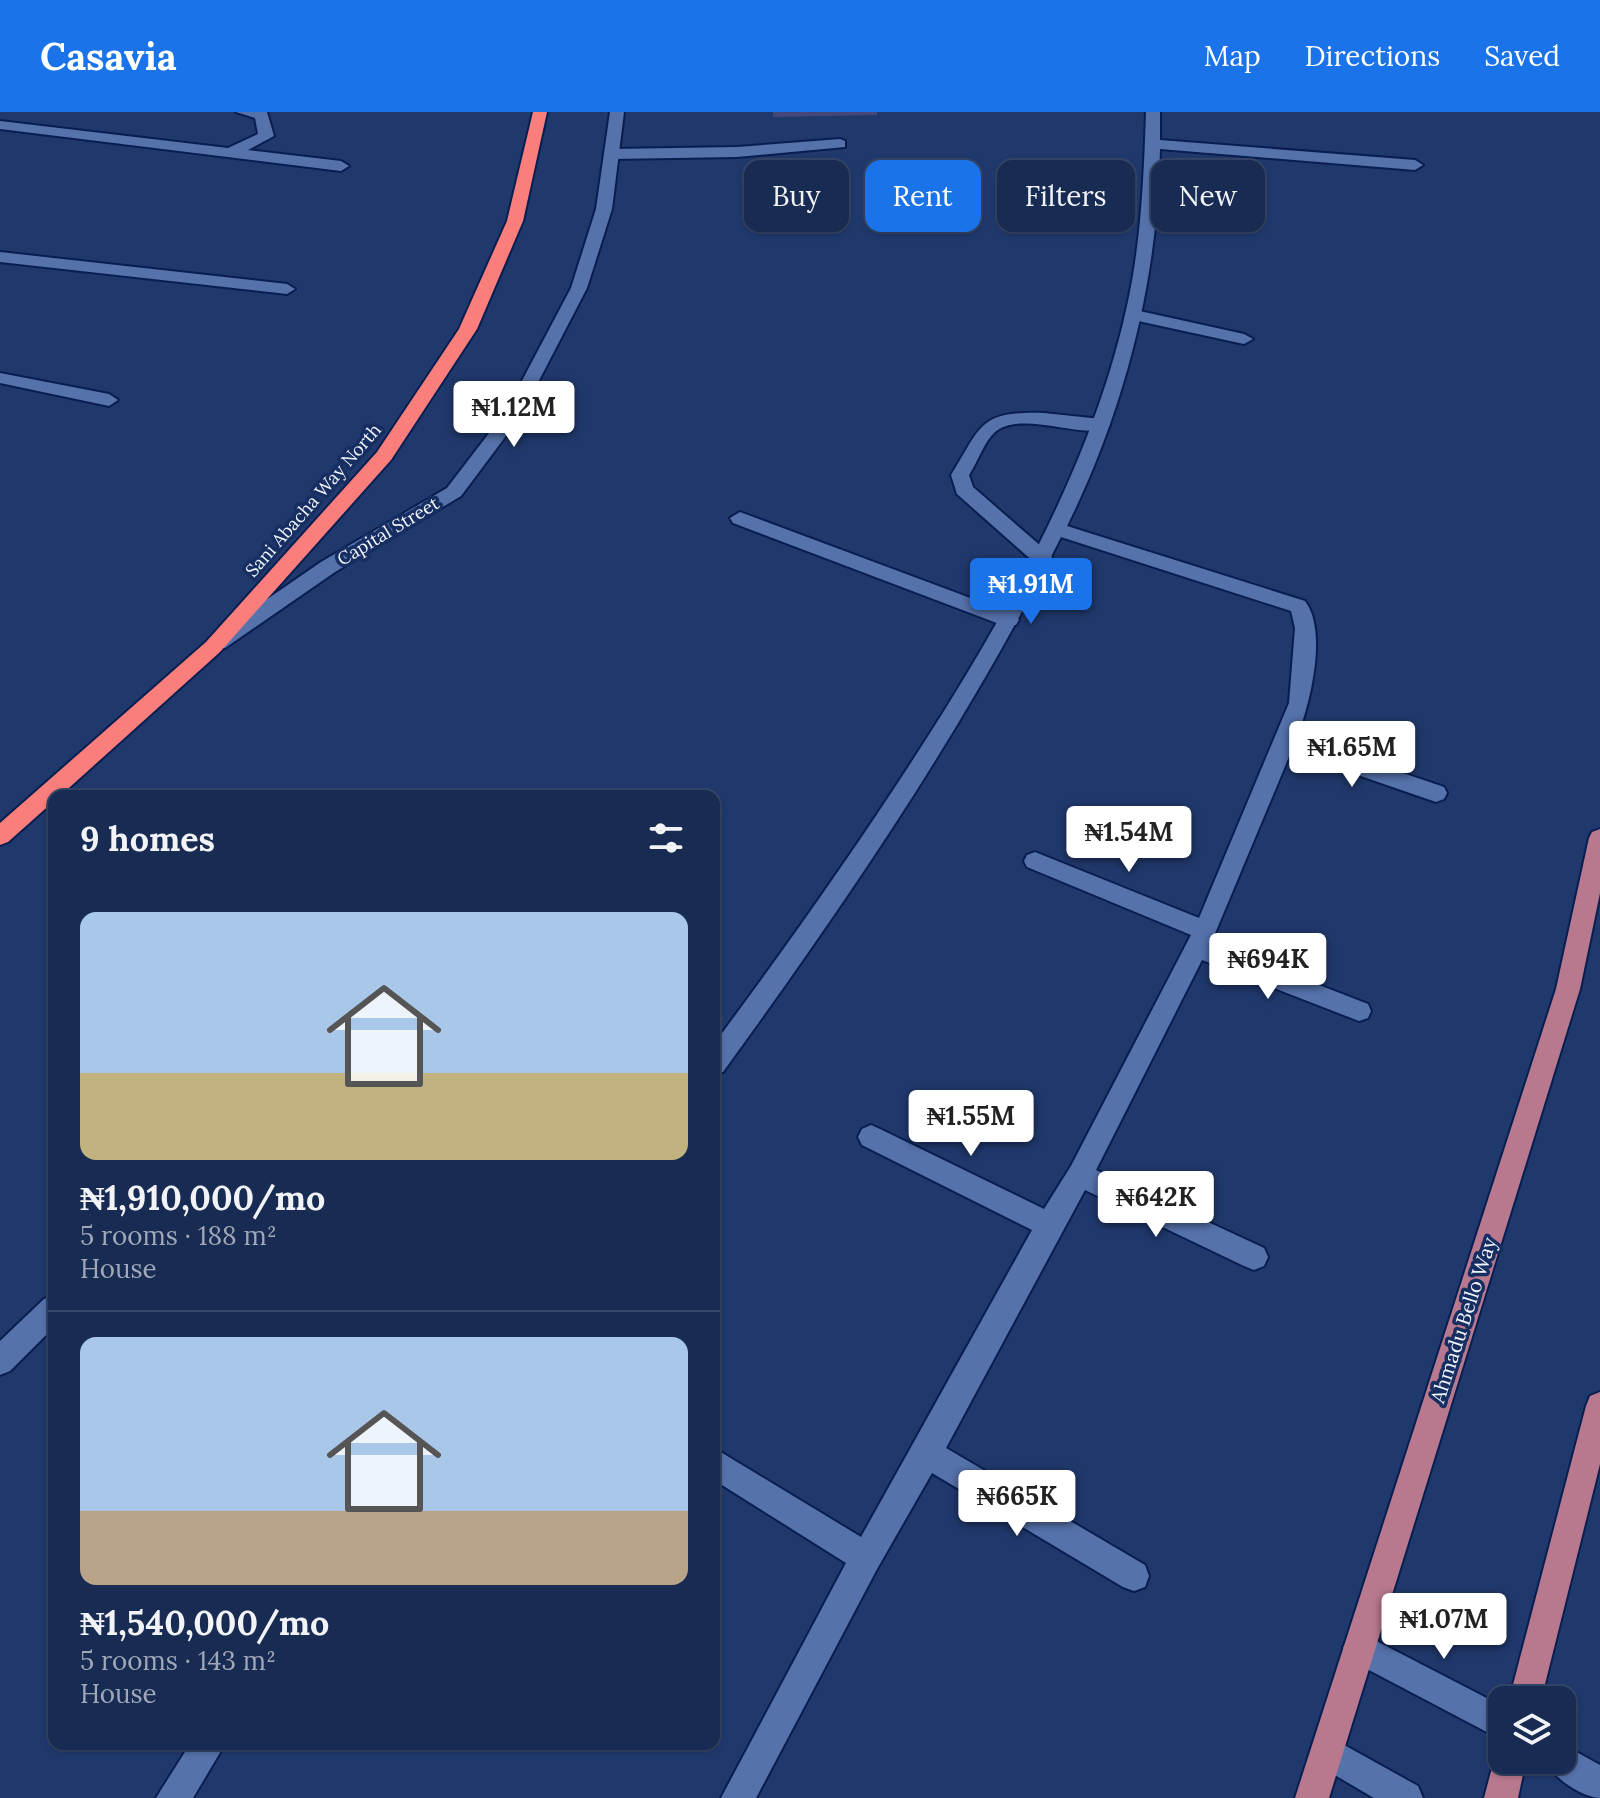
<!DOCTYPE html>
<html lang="en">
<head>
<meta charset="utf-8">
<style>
	:root { --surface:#182b52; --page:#213359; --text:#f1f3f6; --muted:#9fa7b8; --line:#364769; --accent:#1a73e8 }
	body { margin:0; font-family:Lora,serif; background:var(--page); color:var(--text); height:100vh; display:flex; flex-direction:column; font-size:30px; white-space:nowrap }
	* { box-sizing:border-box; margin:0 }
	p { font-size:26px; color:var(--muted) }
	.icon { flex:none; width:44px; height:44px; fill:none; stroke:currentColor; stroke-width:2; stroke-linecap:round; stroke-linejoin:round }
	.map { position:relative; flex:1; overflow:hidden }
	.drawer { position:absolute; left:48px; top:678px; width:672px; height:960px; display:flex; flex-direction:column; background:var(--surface); border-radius:16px; box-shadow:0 2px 6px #0004,0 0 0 2px var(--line) }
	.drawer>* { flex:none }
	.top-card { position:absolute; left:744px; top:48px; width:736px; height:72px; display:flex; gap:16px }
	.controls { position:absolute; left:1488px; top:1574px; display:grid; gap:16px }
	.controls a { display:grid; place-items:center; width:88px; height:88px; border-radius:16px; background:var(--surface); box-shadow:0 2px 6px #0004,0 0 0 2px var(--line); font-size:40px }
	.price { position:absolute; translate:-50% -68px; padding:0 18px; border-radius:8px; background:#fff; color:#222; font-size:26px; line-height:52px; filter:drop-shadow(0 2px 4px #0008) }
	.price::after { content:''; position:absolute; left:50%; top:48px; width:24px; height:18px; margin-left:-12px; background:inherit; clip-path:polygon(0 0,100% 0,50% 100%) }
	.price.current { background:var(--accent); color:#fff }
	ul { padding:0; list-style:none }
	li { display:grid; align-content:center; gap:16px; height:424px; padding:0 32px }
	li+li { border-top:2px solid var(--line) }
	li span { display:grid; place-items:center; height:248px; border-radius:16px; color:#555 }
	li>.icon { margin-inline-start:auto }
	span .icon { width:144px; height:144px; fill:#fffc; stroke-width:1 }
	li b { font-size:34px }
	h2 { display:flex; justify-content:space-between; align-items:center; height:96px; padding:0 32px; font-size:34px }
	.chip { padding:0 28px; border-radius:16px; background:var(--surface); box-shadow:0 2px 6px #0004,0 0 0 2px var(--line); font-size:28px; line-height:72px }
	.chip.current { background:var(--accent); color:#fff }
	header { display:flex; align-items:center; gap:48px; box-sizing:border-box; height:112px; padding:0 40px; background:var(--accent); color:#fff }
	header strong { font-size:38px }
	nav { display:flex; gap:44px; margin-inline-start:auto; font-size:28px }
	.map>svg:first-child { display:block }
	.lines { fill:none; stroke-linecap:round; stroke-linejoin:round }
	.lane-casing { stroke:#081e50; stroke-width:4 }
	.street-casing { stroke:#081e50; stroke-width:4 }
	.primary-casing { stroke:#081e50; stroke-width:4 }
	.highway-casing { stroke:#081e50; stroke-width:4 }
	.lane { fill:#5572ab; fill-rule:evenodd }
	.street { fill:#5572ab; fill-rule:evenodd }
	.primary { fill:#b8798e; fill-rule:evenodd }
	.highway { fill:#fa7e7b; fill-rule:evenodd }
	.wall { fill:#474679 }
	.labels { text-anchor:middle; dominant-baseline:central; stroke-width:7; stroke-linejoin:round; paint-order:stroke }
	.far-street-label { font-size:18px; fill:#f1f5fb; stroke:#162e61 }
	.street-label { font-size:20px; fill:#f1f5fb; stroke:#162e61 }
</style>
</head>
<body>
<header>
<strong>Casavia</strong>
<nav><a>Map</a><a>Directions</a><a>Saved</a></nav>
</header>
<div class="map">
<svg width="1600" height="1686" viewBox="0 0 1600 1686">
	<rect width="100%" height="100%" fill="#20396d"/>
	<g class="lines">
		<defs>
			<path id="lane" d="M 236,0 L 267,0 L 274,24 L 248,38 L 341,49 L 349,54 L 341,59 L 0,17 L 0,9 L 228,36 L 258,22 L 255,6 Z
				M 840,27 L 845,29 L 845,35 L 737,45 L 612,47 L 604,42 L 612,37 L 737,35 Z
				M 0,140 L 287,172 L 295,177 L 287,182 L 0,150 Z
				M 1135,198 L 1244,222 L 1253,227 L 1244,232 L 1129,207 L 1129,199 Z
				M 0,261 L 109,282 L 118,288 L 109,294 L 0,271 Z
				M 1044,301 L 1101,307 L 1110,313 C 1093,332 1023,296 995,320 C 983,331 978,350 969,363 L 973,375 L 1050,442 L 1053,447 L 1050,452 L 1036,452 L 957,382 L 951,363 C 982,314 978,299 1044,301 Z
				M 740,400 L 1016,503 L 1019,508 L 1016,513 L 1002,513 L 733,411 L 730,406 Z
				M 54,1183 L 54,1215 L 10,1259 L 0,1263 L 0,1229 L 44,1187 Z"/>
			<path id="street" d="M 610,0 L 624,0 L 612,97 L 587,176 L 520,305 L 461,384 L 335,460 L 225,536 L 211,536 L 208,531 L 211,526 L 321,450 L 447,376 L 506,299 L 571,176 L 596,97 Z
				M 1146,0 L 1160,0 L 1160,28 L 1415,48 L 1423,53 L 1415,58 L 1160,37 C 1158,167 1125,297 1067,414 L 1305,489 C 1328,519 1310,592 1297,625 L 1444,675 L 1447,681 L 1444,687 L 1436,690 L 1291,640 L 1211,831 L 1368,892 L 1371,899 L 1368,906 L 1359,909 L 1202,848 L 1096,1058 L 1264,1136 L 1268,1145 L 1264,1154 L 1254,1158 L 1244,1154 L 1085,1078 L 946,1336 L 1145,1453 L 1149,1464 L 1145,1475 L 1134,1479 L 1123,1475 L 932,1361 L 877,1457 L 756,1686 L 721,1686 L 846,1451 L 714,1368 L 714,1336 L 861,1425 L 1032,1118 L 862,1033 L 858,1025 L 862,1017 L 871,1013 L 880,1017 L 1044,1097 L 1071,1054 L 1191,823 L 1027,755 L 1024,749 L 1027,743 L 1035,740 L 1199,806 L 1289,591 L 1295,516 L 1291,499 L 1061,425 C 966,615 847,789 723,960 L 714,963 L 714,932 C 795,823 872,714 944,599 C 1026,467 1104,323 1132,169 C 1142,112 1144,57 1146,0 Z
				M 1359,1520 L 1502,1594 L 1502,1628 L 1348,1547 L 1343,1536 L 1348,1525 Z
				M 1328,1624 L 1418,1674 L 1423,1686 L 1374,1686 L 1316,1652 L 1312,1640 L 1316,1628 Z
				M 190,1632 L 225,1632 L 193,1686 L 156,1686 Z
				M 1562,1632 L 1600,1653 L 1600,1686 C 1581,1685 1552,1665 1545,1648 L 1562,1648 Z"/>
			<path id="primary" d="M 1600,717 L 1600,781 L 1580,877 L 1329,1686 L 1295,1686 L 1556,877 L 1589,726 L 1592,720 Z
				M 1600,1280 L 1600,1352 L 1541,1588 L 1509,1588 L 1586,1294 L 1590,1284 Z
				M 1502,1635 L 1502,1648 L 1526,1648 L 1518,1686 L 1484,1686 L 1494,1648 Z"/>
			<path id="highway" d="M 533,0 L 547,0 L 523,109 L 477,217 L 391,348 L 220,540 L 60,684 L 54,684 L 54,689 L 8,730 L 0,733 L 0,711 L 206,530 L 377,340 L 459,217 L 507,109 Z"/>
		</defs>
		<use href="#lane" class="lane-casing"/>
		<use href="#street" class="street-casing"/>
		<use href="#primary" class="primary-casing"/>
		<use href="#highway" class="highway-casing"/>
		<use href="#lane" class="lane"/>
		<use href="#street" class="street"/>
		<use href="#primary" class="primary"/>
		<use href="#highway" class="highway"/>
	</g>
	<path class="wall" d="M 773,0 L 877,0 L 877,3 L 773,5 Z"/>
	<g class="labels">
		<g class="far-street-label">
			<text transform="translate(313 388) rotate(-49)">Sani Abacha Way North</text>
			<text transform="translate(388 419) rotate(-31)">Capital Street</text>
		</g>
		<g class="street-label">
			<text transform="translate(1463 1208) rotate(-72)">Ahmadu Bello Way</text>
		</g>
	</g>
</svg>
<div class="controls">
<a><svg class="icon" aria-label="layers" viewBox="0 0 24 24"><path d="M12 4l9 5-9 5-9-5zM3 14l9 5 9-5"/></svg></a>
</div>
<b class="price" style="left:514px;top:337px">₦1.12M</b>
<b class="price current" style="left:1031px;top:514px">₦1.91M</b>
<b class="price" style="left:1352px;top:677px">₦1.65M</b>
<b class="price" style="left:1129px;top:762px">₦1.54M</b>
<b class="price" style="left:1268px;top:889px">₦694K</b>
<b class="price" style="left:971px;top:1046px">₦1.55M</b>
<b class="price" style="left:1156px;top:1127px">₦642K</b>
<b class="price" style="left:1017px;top:1426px">₦665K</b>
<b class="price" style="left:1444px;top:1549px">₦1.07M</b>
<div class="top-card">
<a class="chip">Buy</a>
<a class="chip current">Rent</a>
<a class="chip">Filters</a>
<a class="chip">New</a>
</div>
<section class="drawer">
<h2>9 homes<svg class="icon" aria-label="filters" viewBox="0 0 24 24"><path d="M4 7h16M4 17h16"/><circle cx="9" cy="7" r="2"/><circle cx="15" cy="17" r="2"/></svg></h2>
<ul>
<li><span style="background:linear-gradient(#a9c7e8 65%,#c2b280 0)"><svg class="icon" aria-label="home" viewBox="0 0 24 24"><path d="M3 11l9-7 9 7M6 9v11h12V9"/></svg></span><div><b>₦1,910,000/mo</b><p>5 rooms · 188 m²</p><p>House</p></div></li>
<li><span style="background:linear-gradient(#a9c7e8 70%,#b9a48a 0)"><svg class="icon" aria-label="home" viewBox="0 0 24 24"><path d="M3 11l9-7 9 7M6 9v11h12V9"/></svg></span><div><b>₦1,540,000/mo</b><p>5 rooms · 143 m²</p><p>House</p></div></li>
</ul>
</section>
</div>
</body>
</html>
